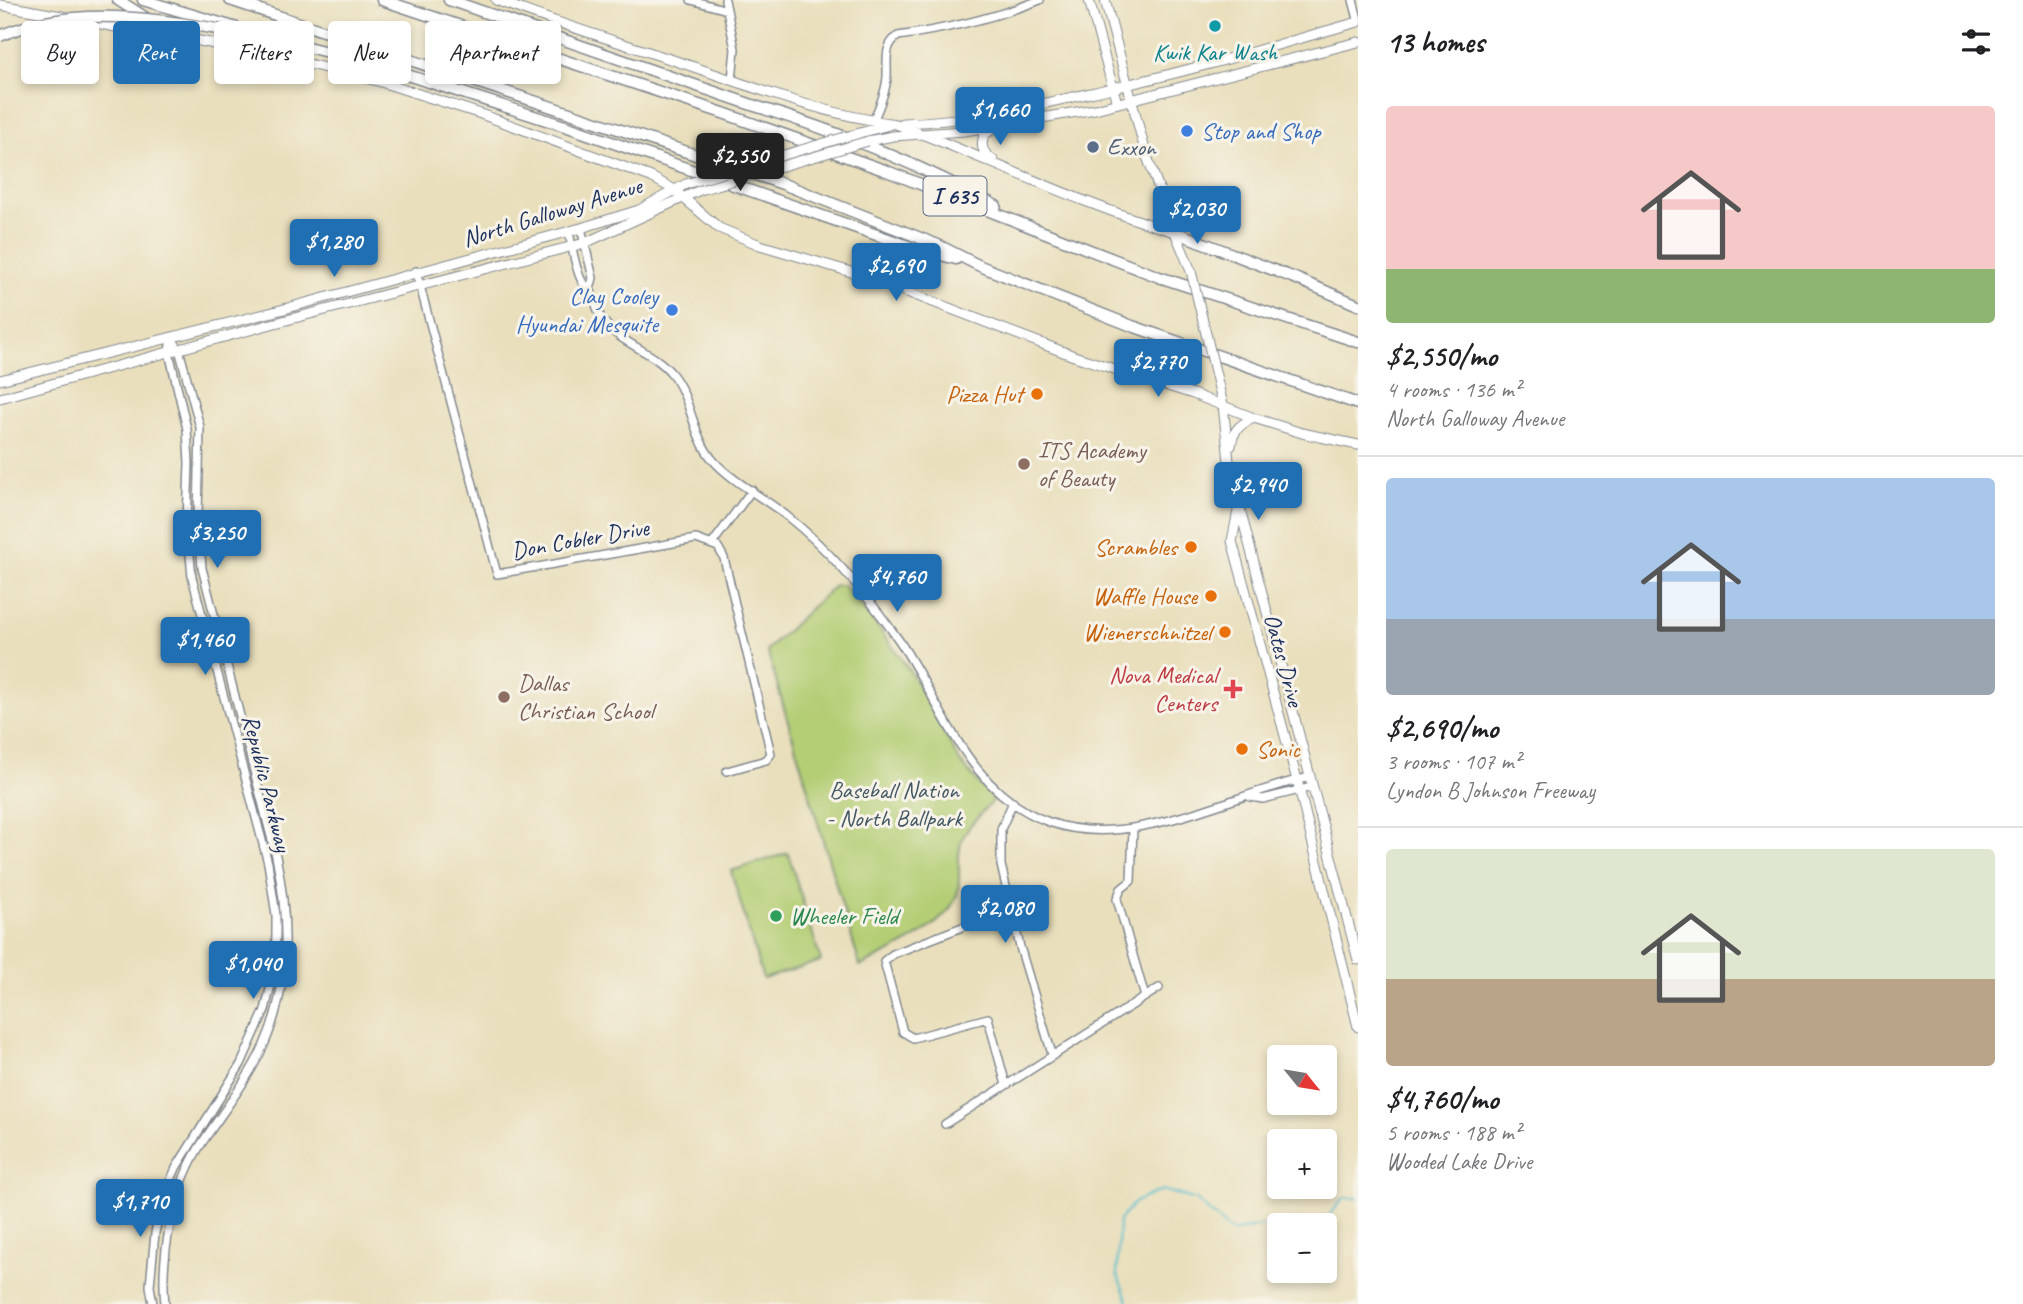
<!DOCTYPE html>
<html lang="en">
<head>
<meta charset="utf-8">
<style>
	:root { --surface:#fff; --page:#f6f6f6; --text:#202124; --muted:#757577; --line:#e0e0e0; --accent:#1f6fb2 }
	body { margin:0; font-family:Caveat,sans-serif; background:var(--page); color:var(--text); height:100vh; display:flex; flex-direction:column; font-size:26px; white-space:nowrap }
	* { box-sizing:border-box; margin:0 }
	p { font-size:23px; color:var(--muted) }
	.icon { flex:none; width:38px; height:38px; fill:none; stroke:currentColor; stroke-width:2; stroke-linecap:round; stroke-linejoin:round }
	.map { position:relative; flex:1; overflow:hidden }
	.sheet { display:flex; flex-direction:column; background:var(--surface); width:665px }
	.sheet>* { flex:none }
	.banner { position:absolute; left:21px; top:21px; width:665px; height:63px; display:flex; gap:14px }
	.needle { width:46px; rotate:120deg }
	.buttons { position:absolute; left:1267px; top:1045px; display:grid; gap:14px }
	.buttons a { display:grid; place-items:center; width:70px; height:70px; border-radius:7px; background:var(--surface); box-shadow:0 4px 10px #0003; font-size:35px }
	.price { position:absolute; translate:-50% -60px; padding:0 16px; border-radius:7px; background:var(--accent); color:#fff; font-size:23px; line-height:46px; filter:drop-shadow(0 2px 4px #0008) }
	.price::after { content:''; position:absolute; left:50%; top:42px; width:21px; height:16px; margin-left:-10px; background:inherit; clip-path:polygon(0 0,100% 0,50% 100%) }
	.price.selected { background:#222; color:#fff }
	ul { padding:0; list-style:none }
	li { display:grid; align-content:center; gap:14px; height:371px; padding:0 28px }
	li+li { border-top:2px solid var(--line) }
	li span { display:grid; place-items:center; height:217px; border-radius:7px; color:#555 }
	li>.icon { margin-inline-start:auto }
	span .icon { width:126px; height:126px; fill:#fffc; stroke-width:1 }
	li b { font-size:30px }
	h2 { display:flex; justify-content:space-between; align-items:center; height:84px; padding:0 28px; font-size:30px }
	.chip { padding:0 24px; border-radius:7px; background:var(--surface); box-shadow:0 4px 10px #0003; font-size:24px; line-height:63px }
	.chip.selected { background:var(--accent); color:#fff }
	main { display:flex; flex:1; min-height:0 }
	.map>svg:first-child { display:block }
	.green { fill:#b4ce74; stroke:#687e69; stroke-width:2 }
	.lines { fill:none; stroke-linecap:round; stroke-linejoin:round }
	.stream { stroke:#51bccd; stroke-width:2 }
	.minor-casing { stroke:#82878d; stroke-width:10 }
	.major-casing { stroke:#82878d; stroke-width:11 }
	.highway-casing { stroke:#82878d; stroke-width:13 }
	.minor { stroke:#fff; stroke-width:7 }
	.major { stroke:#fff; stroke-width:9 }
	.highway { stroke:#fff; stroke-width:10 }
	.major-bridge-casing { stroke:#82878d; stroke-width:11; stroke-linecap:butt }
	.highway-bridge-casing { stroke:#82878d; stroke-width:13; stroke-linecap:butt }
	.major-bridge { stroke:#fff; stroke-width:9 }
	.highway-bridge { stroke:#fff; stroke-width:10 }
	.culture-dot { fill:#0f9aa8; stroke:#f7f3e8; stroke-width:2.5 }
	.shop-dot { fill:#3f7fe0; stroke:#f7f3e8; stroke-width:2.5 }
	.service-dot { fill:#5c6f8a; stroke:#f7f3e8; stroke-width:2.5 }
	.food-dot { fill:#e8710a; stroke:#f7f3e8; stroke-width:2.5 }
	.education-dot { fill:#8d6e63; stroke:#f7f3e8; stroke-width:2.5 }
	.health-dot { fill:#e0444e; stroke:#f7f3e8; stroke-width:2.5 }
	.leisure-dot { fill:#2e9e5b; stroke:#f7f3e8; stroke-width:2.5 }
	.labels { text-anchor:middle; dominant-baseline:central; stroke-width:6; stroke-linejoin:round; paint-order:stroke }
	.shield { fill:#f7f3e8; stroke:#5d6a87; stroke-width:2 }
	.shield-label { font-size:23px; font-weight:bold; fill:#1b2f5e }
	.culture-label { font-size:24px; fill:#0d838f; stroke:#f7f3e8 }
	.shop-label { font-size:24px; fill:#366cbe; stroke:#f7f3e8; text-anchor:start }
	.service-label { font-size:24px; fill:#4e5e75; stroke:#f7f3e8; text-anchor:start }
	.street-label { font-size:24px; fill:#1b2f5e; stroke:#f7f3e8 }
	.food-label { font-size:24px; fill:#c56008; stroke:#f7f3e8; text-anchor:end }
	.education-label { font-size:24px; fill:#785e54; stroke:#f7f3e8; text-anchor:start }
	.health-label { font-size:24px; fill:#be3a42; stroke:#f7f3e8; text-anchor:end }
	.park-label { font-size:24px; fill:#415764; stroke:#f7f3e8 }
	.leisure-label { font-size:24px; fill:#27864d; stroke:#f7f3e8; text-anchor:start }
</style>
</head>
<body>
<main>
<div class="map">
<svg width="1358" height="1304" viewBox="0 0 1358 1304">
	<rect width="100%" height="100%" fill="#f7f3e8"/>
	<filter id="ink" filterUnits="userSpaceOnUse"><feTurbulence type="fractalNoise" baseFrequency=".0143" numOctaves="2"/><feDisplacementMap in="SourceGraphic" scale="14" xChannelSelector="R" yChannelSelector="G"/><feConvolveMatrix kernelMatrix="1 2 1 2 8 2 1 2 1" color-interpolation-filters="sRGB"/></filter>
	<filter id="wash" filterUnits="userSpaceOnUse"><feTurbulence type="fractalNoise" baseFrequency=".00686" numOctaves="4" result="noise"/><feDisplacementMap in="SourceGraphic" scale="28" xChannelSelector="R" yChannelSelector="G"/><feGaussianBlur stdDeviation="1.57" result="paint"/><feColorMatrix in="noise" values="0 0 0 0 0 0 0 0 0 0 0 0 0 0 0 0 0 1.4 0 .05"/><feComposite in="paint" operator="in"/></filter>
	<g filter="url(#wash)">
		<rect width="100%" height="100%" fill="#e9dfbc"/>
		<path class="green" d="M 835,585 L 843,585 L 847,589 L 876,624 L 910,671 L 960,762 L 994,800 C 982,813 966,826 961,843 C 955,863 964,884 954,902 C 939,930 888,954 860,966 L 767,650 Z
			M 788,853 L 821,961 L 763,979 L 731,871 Z"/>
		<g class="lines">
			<path class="stream" d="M 1129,1304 L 1117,1274 L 1119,1220 L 1135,1202 L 1162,1190 L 1196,1200 L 1232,1232 L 1277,1222 L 1323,1222 L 1344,1198 L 1358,1198"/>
		</g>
	</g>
	<g filter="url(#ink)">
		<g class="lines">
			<defs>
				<path id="minor" d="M 691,0 L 727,10
					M 725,0 L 735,49 L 732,80
					M 1353,0 L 1358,19
					M 873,121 C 879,108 886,92 887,77 C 888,62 883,46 898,36 C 947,29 994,18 1040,0
					M 581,228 L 593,278 L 590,289
					M 569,232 C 572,245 575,271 583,283 C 585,285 589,287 590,290 C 596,299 596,310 602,319 C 620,345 653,350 672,374 C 692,399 692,436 713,460 C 731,481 766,499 788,517 C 831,551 867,595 898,639 C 943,704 966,792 1049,822 C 1130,852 1230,794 1310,777
					M 416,271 L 497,574 L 696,539 L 718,547 L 724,558 L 771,754 L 766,760 L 727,771
					M 712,544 L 752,490
					M 1250,797 L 1263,799 L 1312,787
					M 1013,802 L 1001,829 L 1001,865 L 1020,947 L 1052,1054
					M 1145,997 L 1159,988
					M 1006,1085 L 988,1018 L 913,1038 L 903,1032 L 884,961 L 893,954 L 1011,908
					M 945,1124 L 1145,997 L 1117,899 L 1121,889 L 1131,881 L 1133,828
					M 153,1304 L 150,1286 L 155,1233 L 161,1203 L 176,1168 L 241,1064 L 265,1010 L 275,968 L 276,933 L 276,915 L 268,863 L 192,577 L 187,523 L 189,463 L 187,429 L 169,352 L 171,337
					M 165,1304 C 160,1252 174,1183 204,1140 C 225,1109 248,1080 264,1045 C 290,986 289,918 276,856 L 202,568 L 198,517 L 200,427 L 179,349 L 171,337"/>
				<path id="major" d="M 496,0 C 558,24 622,43 685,64 C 753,87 824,115 896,124 C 990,159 1078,204 1175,232
					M 1089,0 L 1117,103
					M 1105,0 L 1146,154 L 1175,232 L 1191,271
					M 0,5 L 67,17
					M 81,20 L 170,38 L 195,40 L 293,60 L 381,82 L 481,114 L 651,177 L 673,189 L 719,228 L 760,245 L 868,277 L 1074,356 L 1193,394 L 1254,418 L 1302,433 L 1358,445
					M 903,123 C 975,121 1042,104 1112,88 C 1195,70 1276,45 1358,22
					M 845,137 L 889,125
					M 868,141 L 893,136 L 964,131 L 1095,109 L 1358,42
					M 993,160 C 983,153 980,147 984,135 L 993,129
					M 0,380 L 273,312 L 581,228 L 639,210 L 686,184
					M 1218,384 L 1223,405 L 1229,461 L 1239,505 L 1358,960
					M 0,398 L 275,323 L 585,243 L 700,190
					M 1231,446 C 1233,430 1240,424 1254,418
					M 1238,511 L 1232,541 L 1297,780 L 1358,1027"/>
				<path id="highway" d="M 118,0 L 149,20 L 195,40
					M 143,0 L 240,29
					M 230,0 L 783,184 L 938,245 L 980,266 L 1132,326 L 1358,404
					M 382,0 L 723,113 L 884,170 L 1159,277 L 1358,342
					M 449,0 L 755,106 C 839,132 920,164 996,206
					M 256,34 L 367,62 L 571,128 L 911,247 L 956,259
					M 1175,232 L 1297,279 L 1358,305"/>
			</defs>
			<use href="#minor" class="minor-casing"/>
			<use href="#major" class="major-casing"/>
			<use href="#highway" class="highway-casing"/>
			<use href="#minor" class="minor"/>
			<use href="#major" class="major"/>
			<use href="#highway" class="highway"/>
			<defs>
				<path id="major-bridge" d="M 686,184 L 845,137
					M 700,190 L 868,141
					M 1191,271 L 1218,384"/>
				<path id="highway-bridge" d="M 0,36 C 82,0 179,23 264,37"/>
			</defs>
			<use href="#major-bridge" class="major-bridge-casing"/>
			<use href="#highway-bridge" class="highway-bridge-casing"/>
			<use href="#major-bridge" class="major-bridge"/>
			<use href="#highway-bridge" class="highway-bridge"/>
		</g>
	</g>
	<circle class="culture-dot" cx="1215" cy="26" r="7"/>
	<g class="shop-dot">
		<circle cx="1187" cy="131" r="7"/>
		<circle cx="672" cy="310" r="7"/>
	</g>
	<circle class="service-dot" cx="1093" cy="147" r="7"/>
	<g class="food-dot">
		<circle cx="1037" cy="394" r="7"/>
		<circle cx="1191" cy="547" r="7"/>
		<circle cx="1211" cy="596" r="7"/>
		<circle cx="1225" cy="632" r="7"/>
		<circle cx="1242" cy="749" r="7"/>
	</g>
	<g class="education-dot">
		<circle cx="1024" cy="464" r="7"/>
		<circle cx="504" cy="697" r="7"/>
	</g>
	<path class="health-dot" d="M1229.5 678.5h7v7h7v7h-7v7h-7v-7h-7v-7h7z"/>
	<circle class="leisure-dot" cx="776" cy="916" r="7"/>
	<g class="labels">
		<rect class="shield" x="923.5" y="176.5" width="63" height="39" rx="5"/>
		<g class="shield-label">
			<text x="955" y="196">I 635</text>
		</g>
		<g class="culture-label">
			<text x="1215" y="52">Kwik Kar Wash</text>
		</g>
		<g class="shop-label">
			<text x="1201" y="131">Stop and Shop</text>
			<text x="658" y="296" text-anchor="end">Clay Cooley<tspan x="658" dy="28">Hyundai Mesquite</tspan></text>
		</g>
		<g class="service-label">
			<text x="1107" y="147">Exxon</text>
		</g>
		<g class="street-label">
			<text transform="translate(552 212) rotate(-17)">North Galloway Avenue</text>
			<text transform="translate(580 539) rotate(-10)">Don Cobler Drive</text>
			<text transform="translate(1284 660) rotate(75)">Oates Drive</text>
			<text transform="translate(267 783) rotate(76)">Republic Parkway</text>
		</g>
		<g class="food-label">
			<text x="1023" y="394">Pizza Hut</text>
			<text x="1177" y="547">Scrambles</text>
			<text x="1197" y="596">Waffle House</text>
			<text x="1211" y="632">Wienerschnitzel</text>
			<text x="1256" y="749" text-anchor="start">Sonic</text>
		</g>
		<g class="education-label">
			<text x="1038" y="450">ITS Academy<tspan x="1038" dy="28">of Beauty</tspan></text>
			<text x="518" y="683">Dallas<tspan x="518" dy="28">Christian School</tspan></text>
		</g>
		<g class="health-label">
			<text x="1217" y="675">Nova Medical<tspan x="1217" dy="28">Centers</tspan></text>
		</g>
		<g class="park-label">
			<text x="894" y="790">Baseball Nation<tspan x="894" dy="28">- North Ballpark</tspan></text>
		</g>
		<g class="leisure-label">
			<text x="790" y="916">Wheeler Field</text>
		</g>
	</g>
</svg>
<div class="buttons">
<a><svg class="needle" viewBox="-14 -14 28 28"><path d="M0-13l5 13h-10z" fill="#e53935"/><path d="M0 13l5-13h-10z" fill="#757577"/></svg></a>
<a>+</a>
<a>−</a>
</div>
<b class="price" style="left:1000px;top:147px">$1,660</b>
<b class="price selected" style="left:740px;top:193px">$2,550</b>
<b class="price" style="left:1197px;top:246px">$2,030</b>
<b class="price" style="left:334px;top:279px">$1,280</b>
<b class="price" style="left:896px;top:303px">$2,690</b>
<b class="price" style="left:1158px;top:399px">$2,770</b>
<b class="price" style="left:1258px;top:522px">$2,940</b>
<b class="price" style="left:217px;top:570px">$3,250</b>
<b class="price" style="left:897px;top:614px">$4,760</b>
<b class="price" style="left:205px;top:677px">$1,460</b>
<b class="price" style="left:1005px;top:945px">$2,080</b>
<b class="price" style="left:253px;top:1001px">$1,040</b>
<b class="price" style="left:140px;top:1239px">$1,710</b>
<div class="banner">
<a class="chip">Buy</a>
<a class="chip selected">Rent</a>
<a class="chip">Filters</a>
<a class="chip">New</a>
<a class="chip">Apartment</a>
</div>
</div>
<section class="sheet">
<h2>13 homes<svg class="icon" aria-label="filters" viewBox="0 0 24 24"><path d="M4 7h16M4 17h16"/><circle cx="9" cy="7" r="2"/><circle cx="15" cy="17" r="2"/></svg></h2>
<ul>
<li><span style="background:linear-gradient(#f6c9c9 75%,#8fb573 0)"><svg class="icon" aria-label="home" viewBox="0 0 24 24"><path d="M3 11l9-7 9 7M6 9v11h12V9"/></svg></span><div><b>$2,550/mo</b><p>4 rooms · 136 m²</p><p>North Galloway Avenue</p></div></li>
<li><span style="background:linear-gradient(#a9c7e8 65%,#9aa5b1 0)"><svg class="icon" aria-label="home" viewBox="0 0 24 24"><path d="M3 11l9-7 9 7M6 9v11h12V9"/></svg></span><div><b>$2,690/mo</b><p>3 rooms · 107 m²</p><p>Lyndon B Johnson Freeway</p></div></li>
<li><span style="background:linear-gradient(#dfe7d0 60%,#b9a48a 0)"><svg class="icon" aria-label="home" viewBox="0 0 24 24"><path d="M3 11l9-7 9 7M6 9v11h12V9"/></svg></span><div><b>$4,760/mo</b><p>5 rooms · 188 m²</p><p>Wooded Lake Drive</p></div></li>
</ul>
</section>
</main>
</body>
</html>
